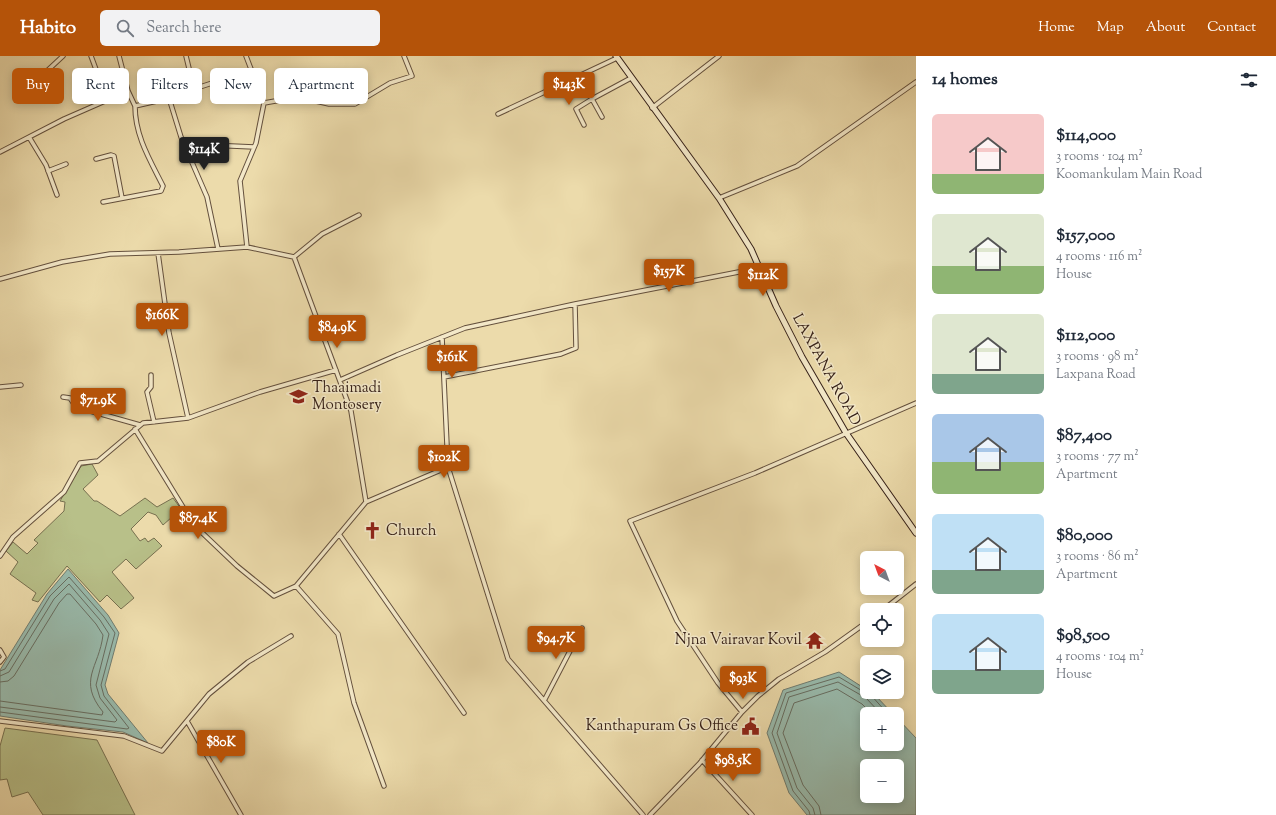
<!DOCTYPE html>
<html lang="en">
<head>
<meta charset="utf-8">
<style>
	:root { --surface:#fff; --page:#f2f2f3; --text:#1f2937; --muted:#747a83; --accent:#b45309 }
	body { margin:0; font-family:"Sorts Mill Goudy",serif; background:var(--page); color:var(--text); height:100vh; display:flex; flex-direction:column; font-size:15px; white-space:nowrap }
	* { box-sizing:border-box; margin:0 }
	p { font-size:13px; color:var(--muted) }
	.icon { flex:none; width:22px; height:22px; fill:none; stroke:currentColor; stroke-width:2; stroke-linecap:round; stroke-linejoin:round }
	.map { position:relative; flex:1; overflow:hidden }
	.details { display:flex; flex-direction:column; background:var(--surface); width:360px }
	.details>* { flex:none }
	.guide { position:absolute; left:12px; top:12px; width:380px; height:36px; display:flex; gap:8px }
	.needle { width:26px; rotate:319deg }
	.tools { position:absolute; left:860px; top:495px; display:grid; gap:8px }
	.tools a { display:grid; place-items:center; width:44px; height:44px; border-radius:6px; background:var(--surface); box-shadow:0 2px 10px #0003; font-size:20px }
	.price { position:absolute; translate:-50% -34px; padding:0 9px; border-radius:4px; background:var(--accent); color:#fff; font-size:13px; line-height:26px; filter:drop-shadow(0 1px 2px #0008) }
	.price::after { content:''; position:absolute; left:50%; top:24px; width:12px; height:9px; margin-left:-6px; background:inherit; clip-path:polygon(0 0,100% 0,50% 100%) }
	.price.active { background:#222; color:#fff }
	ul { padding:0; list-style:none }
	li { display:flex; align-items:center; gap:12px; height:100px; padding:0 16px }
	li span { display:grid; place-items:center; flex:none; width:112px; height:80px; border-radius:6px; color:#555 }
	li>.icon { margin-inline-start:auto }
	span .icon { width:48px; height:48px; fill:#fffc; stroke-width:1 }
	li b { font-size:17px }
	h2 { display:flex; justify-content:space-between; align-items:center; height:48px; padding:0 16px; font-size:17px }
	.chip { padding:0 14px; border-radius:6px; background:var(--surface); box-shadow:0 2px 10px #0003; font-size:14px; line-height:36px }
	.chip.active { background:var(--accent); color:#fff }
	header { display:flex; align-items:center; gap:24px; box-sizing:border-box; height:56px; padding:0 20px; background:var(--accent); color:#fff }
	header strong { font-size:19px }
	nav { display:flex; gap:22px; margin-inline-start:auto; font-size:14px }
	.search { width:280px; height:36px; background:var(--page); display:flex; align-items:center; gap:10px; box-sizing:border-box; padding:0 14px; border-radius:6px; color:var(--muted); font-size:15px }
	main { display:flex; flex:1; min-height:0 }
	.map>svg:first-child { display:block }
	.green { fill:#b8c089; stroke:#777050 }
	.water { fill:#99bbad; stroke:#717d71; fill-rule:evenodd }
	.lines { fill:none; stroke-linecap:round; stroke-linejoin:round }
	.shore { stroke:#686e62; stroke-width:1 }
	.street-casing { stroke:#64503d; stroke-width:5.5 }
	.secondary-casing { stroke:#362118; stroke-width:7 }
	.street { stroke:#f3e8c8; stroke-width:3.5 }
	.secondary { stroke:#f3e8c8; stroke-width:5 }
	.labels { text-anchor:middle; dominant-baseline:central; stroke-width:3; stroke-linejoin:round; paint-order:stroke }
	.street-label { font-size:15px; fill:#362118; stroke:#f3e8c8 }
	.poi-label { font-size:15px; fill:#362118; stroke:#f3e8c8; text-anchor:start }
</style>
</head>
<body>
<header>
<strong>Habito</strong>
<div class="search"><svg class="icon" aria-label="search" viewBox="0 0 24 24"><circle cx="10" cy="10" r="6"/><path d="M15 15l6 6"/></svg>Search here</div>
<nav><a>Home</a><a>Map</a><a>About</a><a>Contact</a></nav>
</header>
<main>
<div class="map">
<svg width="916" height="759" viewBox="0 0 916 759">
	<rect width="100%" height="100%" fill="#ecdbab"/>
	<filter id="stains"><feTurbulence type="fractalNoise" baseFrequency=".005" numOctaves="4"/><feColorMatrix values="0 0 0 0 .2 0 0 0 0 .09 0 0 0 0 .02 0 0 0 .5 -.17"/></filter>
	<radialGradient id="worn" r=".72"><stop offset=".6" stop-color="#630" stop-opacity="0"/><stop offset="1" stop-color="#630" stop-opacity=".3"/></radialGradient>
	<path class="green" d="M 92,408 L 98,419 L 83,433 L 94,445 L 97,445 L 120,460 L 145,442 L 157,451 L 173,442 L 181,453 L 163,469 L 156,459 L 148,456 L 131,473 L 140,485 L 145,482 L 148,486 L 154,482 L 162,490 L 136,513 L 126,503 L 112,516 L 134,542 L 121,553 L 107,539 L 100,546 L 67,510 L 38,546 L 32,544 L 36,537 L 10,518 L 18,506 L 6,495 L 13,486 L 27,498 L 38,487 L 34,484 L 64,455 L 65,446 L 60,445 L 81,410 Z
		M 5,672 L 97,684 L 135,759 L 43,759 L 28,736 L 12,741 L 7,723 L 0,724 L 0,690 Z"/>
	<path class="water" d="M 68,513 L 108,559 L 119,577 L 105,629 L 108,638 L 148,687 L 123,676 L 67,670 L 0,660 L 0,614 L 47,538 Z
		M 839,616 L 867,634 L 867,636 L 874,638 L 893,658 L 867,658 L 867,688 L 897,688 L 897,662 L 916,682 L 916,759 L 807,759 L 789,737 L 767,677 L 783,634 ZM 867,710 L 897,710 L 897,740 L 867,740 Z"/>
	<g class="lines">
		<path class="shore" d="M 0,615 L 5,613 L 50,540 L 69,521 L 104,561 L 115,577 L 101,629 L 104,640 L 129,672 L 127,673 L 0,656
			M 0,620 L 9,616 L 54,543 L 69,528 L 100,564 L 109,578 L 96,629 L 100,642 L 117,664 L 115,666 L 0,651
			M 0,626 L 8,625 L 14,620 L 59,547 L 67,538 L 70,538 L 96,568 L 103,579 C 99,612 77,624 103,656 L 102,659 L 0,645
			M 810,759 L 809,755 L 793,735 L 772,677 L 786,637 L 839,621 L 864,636 L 869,637 L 888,658
			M 815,759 L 813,752 L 797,732 L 777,677 L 789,641 L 838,626 L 866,642 L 881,658
			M 821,759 L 819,750 L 803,729 L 783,677 L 794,647 L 837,633 L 862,648 L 872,658"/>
		<defs>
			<path id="street" d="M 91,0 L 107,43
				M 119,0 L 128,35
				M 186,0 L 194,33
				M 246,0 L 264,47
				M 48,14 L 63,0
				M 169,42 L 181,81 L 207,141 L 218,193
				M 652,52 L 719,0
				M 498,58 L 617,2
				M 602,61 L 592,43 L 631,22
				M 584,69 L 576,53 L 592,43
				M 29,81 L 46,109 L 57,139
				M 209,89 L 254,91
				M 0,96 L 64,63 L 128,35 L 135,50 L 157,45 L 252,14
				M 96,103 L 111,99 L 114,100 L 122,142
				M 48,115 L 66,108
				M 719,142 L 797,110 L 916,26
				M 103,146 L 161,135 L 163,130 C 150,104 135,80 135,50
				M 247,191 L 294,201 L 351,355 L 366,446
				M 158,197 L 169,277 L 188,362
				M 294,201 L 322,178 L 359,159
				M 0,223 L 62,206 L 110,198 L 179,196 L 247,191 L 240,125 L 256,87 L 264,47 L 298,41 L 329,48 L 355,48 L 390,27 L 412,20 L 404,0
				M 442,281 L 448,411
				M 151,319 L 151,331 L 147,336 L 154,366
				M 444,321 L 561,298 L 576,292 L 575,248
				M 340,324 L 397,299 L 465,272 L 575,248 L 759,212
				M 0,331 L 21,329
				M 63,341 L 70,342 L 76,351 L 140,369
				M 135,373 L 194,469 L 237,510 L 274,540 L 296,530
				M 339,478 L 464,657
				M 0,500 L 13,481 L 64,436 L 80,407 L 98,405 L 143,367 L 188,362 L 260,336 L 336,314
				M 883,554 L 916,528
				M 0,594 L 4,601 L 0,606
				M 545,643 L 582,572
				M 742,656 L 718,627 L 677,565 L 630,465 L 755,417 L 916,347
				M 0,665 L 124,680 L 162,695 L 209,638 L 248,606 L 291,580
				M 187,665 L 241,759
				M 702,704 L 752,759
				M 384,730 L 354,647 L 338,578 L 296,530 L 366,446 L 448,411 L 508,603 L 643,759
				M 650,759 L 699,708 L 742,656 L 758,640 L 779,623 L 825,596 L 867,566"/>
			<path id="secondary" d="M 616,0 L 719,142 L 751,193 L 776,250 L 802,301 L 846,377 L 916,477"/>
		</defs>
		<use href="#street" class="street-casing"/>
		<use href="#secondary" class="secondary-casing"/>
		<use href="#street" class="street"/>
		<use href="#secondary" class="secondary"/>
	</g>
	<defs>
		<symbol id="school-bare" viewBox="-9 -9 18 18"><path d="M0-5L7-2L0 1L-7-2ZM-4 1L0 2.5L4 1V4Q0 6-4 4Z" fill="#8f2418" stroke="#f3e8c8" stroke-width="2.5" paint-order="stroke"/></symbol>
		<symbol id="church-bare" viewBox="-9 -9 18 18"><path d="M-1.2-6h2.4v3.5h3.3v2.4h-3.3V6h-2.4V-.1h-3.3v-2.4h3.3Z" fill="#8f2418" stroke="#f3e8c8" stroke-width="2.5" paint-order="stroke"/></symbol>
		<symbol id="temple-bare" viewBox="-9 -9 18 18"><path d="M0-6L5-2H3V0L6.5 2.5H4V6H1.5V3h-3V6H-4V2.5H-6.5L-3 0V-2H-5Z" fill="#8f2418" stroke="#f3e8c8" stroke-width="2.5" paint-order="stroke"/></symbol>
		<symbol id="civic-bare" viewBox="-9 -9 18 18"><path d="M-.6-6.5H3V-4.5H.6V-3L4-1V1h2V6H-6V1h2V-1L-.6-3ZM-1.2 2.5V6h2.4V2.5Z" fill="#8f2418" stroke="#f3e8c8" stroke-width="2.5" paint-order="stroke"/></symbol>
	</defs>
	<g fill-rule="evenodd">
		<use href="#school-bare" x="286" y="328" width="25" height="25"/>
		<use href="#church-bare" x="360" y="462" width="25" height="25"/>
		<use href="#temple-bare" x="802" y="572" width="25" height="25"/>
		<use href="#civic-bare" x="738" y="658" width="25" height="25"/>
	</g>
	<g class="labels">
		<g class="street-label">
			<text transform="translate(826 314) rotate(61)">LAXPANA ROAD</text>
		</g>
		<g class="poi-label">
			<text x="312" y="332">Thaaimadi<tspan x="312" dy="17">Montosery</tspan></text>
			<text x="386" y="475">Church</text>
			<text x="802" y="584" text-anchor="end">Njna Vairavar Kovil</text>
			<text x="738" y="670" text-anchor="end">Kanthapuram Gs Office</text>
		</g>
	</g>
	<rect width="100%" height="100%" filter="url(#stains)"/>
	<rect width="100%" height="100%" fill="url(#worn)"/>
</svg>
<div class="tools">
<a><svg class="needle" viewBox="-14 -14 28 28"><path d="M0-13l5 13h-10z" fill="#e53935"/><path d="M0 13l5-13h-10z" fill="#747a83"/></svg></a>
<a><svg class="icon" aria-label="locate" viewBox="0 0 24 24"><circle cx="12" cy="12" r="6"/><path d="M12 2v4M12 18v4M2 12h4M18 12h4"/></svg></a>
<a><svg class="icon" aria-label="layers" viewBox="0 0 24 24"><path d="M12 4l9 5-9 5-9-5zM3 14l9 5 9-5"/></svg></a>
<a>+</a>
<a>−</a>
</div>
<b class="price" style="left:569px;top:50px">$143K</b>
<b class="price active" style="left:204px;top:115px">$114K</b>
<b class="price" style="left:669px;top:237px">$157K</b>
<b class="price" style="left:763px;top:241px">$112K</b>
<b class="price" style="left:162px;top:281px">$166K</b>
<b class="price" style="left:337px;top:293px">$84.9K</b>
<b class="price" style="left:452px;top:323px">$161K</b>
<b class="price" style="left:98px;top:366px">$71.9K</b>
<b class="price" style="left:444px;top:423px">$102K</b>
<b class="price" style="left:198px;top:484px">$87.4K</b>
<b class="price" style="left:556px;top:604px">$94.7K</b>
<b class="price" style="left:743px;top:644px">$93K</b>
<b class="price" style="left:221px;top:708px">$80K</b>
<b class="price" style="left:733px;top:726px">$98.5K</b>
<div class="guide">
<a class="chip active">Buy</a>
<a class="chip">Rent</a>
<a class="chip">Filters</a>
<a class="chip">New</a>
<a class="chip">Apartment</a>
</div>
</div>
<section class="details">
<h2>14 homes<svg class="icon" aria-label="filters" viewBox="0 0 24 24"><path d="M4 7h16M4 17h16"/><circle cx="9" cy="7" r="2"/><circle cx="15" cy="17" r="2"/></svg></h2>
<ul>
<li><span style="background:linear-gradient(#f6c9c9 75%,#8fb573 0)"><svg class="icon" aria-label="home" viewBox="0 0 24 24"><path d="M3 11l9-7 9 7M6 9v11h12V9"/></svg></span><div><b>$114,000</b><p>3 rooms · 104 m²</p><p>Koomankulam Main Road</p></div></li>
<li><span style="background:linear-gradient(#dfe7d0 65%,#8fb573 0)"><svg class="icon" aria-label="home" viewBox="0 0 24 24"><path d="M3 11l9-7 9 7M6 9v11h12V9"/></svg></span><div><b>$157,000</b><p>4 rooms · 116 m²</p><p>House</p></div></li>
<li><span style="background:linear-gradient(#dfe7d0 75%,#7fa58c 0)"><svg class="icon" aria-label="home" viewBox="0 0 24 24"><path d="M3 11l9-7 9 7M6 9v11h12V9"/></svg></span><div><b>$112,000</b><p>3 rooms · 98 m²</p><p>Laxpana Road</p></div></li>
<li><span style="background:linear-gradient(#a9c7e8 60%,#8fb573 0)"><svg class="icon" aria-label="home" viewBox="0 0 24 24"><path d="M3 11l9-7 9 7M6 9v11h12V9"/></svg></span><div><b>$87,400</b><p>3 rooms · 77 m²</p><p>Apartment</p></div></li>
<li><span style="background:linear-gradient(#bfe0f5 70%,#7fa58c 0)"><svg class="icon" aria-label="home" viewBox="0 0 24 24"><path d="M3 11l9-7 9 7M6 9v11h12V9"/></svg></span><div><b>$80,000</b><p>3 rooms · 86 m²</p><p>Apartment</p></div></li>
<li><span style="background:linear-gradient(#bfe0f5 70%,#7fa58c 0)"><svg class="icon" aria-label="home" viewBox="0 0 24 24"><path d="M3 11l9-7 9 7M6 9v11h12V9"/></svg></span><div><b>$98,500</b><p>4 rooms · 104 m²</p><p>House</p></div></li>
</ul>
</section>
</main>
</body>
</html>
